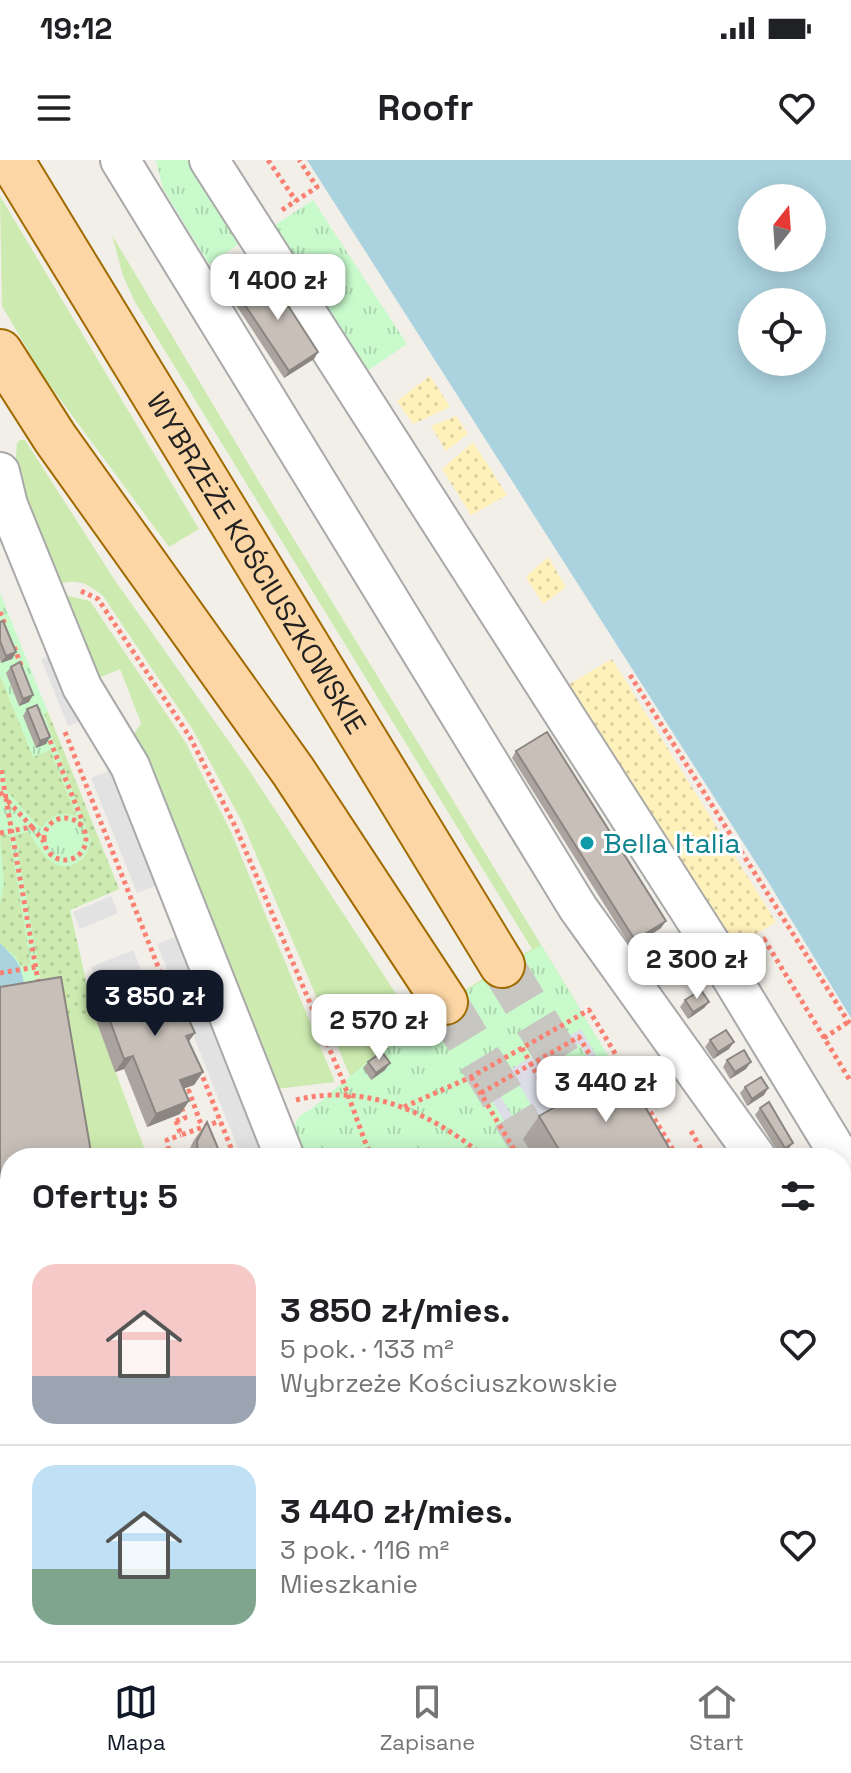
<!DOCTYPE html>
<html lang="pl">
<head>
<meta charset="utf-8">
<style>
	:root { --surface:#fff; --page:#f2f2f2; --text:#202124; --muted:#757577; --line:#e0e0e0; --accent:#111827 }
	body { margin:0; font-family:"Space Grotesk",sans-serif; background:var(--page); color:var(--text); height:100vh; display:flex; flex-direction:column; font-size:30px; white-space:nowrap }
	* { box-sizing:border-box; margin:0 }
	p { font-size:26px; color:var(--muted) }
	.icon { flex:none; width:44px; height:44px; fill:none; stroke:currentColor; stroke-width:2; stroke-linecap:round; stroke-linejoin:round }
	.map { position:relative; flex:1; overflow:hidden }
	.drawer { position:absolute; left:0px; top:988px; width:852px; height:514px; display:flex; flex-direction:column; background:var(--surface); border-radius:32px 32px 0 0; box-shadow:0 4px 20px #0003 }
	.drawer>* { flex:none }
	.needle { width:52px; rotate:17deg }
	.fabs { position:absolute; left:738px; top:24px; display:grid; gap:16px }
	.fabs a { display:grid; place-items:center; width:88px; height:88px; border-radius:50%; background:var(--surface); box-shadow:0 4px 20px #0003; font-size:40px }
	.price { position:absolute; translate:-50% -68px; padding:0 18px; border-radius:16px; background:#fff; color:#222; font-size:26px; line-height:52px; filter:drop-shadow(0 2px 4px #0008) }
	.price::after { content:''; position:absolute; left:50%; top:48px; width:24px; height:18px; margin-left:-12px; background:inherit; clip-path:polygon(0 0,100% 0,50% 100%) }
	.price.selected { background:var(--accent); color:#fff }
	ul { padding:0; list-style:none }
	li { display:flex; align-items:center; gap:24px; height:200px; padding:0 32px }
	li+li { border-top:2px solid var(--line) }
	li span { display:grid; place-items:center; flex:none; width:224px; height:160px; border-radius:24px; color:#555 }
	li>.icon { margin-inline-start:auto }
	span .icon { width:96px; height:96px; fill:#fffc; stroke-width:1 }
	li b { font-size:34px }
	h2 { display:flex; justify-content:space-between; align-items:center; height:96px; padding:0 32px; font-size:34px }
	.status { display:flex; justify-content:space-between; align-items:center; height:56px; padding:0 40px; background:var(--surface); direction:ltr }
	.status svg { height:22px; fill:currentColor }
	header { display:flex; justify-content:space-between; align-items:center; height:104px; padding:0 32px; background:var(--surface); font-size:36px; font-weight:800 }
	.menu { display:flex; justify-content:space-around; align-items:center; height:112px; border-top:2px solid var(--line); background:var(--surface); font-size:22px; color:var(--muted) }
	.menu a { display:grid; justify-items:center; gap:4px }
	.menu .selected { color:var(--accent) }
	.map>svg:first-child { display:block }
	.grass { fill:#cdebb0 }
	.sand { fill:url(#sand-dots) }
	.park { fill:url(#park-tufts) }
	.garden { fill:url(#garden-dots) }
	.parking { fill:#e2e2e2 }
	.plaza { fill:#dddde8; fill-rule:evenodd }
	.water { fill:#aad3df; fill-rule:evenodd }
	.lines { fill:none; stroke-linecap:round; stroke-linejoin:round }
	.major-tunnel { stroke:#c8c6c1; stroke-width:44; stroke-dasharray:44 22; stroke-linecap:butt }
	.minor-casing { stroke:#a9a9a9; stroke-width:42 }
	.major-casing { stroke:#a06b00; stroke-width:48 }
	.path { stroke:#fa8072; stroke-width:5; stroke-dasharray:4 4; stroke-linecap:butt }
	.minor { stroke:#fff; stroke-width:38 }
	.major { stroke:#fcd6a4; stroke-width:44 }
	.wall { fill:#aba49e }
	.shaded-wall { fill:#8b8681 }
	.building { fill:#c7bfb8; stroke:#8b8681; stroke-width:2 }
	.culture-dot { fill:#0f9aa8; stroke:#fff; stroke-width:3 }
	.labels { text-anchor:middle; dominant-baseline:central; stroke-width:6; stroke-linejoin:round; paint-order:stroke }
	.street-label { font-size:28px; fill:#222; stroke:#fff }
	.culture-label { font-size:28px; fill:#0d838f; stroke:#fff; text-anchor:start }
</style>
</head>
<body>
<div class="status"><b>19:12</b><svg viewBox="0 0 49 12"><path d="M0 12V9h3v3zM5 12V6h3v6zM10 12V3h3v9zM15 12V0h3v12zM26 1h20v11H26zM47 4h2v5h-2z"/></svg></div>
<header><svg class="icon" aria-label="menu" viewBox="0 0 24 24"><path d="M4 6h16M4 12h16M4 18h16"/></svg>Roofr<svg class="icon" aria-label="heart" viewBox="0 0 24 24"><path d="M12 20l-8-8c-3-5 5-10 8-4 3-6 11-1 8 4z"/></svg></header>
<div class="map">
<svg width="851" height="1501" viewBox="0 0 851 1501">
	<defs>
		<pattern id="sand-dots" width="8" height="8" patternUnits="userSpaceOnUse" patternTransform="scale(2)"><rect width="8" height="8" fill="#fff1ba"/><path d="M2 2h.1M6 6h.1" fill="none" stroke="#dacea0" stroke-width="1.8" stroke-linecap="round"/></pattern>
		<pattern id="park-tufts" width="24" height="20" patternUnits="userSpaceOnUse" patternTransform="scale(2)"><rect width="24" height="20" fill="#c8facc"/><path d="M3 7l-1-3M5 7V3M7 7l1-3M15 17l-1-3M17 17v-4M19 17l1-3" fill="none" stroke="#acd6af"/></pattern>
		<pattern id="garden-dots" width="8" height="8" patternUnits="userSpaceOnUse" patternTransform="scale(2)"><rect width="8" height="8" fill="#cdebb0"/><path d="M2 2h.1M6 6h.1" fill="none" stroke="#b0c997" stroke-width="1.8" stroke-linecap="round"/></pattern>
	</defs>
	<rect width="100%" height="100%" fill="#f2efe9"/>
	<path class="grass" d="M 0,36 L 199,369 L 169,387 L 43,216 L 2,146 Z
		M 112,75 L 264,330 L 579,847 L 353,923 L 243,664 L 193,570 L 103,436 C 87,422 76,418 55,425 L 15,308 L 17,283 L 20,280 L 25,280 L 114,419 L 247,607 L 414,861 L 532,789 L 135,142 L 123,116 Z
		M 69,436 L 90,441 L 186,583 L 231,672 L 335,922 L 276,929 L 134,574 L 141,563 L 120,509 L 94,520 L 62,439 Z
		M 93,852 L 148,998 L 76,998 L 52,861 Z"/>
	<path class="sand" d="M 430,216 L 450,247 L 413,264 L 397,241 Z
		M 456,256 L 468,274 L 446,291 L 431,266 Z
		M 473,282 L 507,335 L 471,355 L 442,309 Z
		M 548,397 L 566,427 L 543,444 L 526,417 Z
		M 612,499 L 776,762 L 731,789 L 566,526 Z"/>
	<path class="park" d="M 156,0 L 192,0 L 245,80 L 209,104 L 163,29 Z
		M 313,40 L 407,184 L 366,212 L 272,67 Z
		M 0,433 L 119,729 L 70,750 L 93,852 L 52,862 L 10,998 L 0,976 Z
		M 541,785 L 670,998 L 305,998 C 297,979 285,960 310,950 L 415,862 Z
		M 851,1356 L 851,1501 L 513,1501 L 509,1492 L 842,1492 L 842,1358 Z"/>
	<path class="garden" d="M 0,516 L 33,597 L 50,590 L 77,657 C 62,650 52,655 42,667 L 38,666 L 7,631 L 4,609 L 0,609 Z
		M 48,552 L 119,729 L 70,750 L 93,852 L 52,862 L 44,836 L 15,675 L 28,672 C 35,681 41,692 48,699 C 67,716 88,701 91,680 L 44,554 Z
		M 9,674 L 31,805 L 21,806 L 16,797 L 0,783 L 0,744 L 4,723 L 0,675 Z"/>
	<path class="parking" d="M 52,495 L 78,562 L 68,566 L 41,499 Z
		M 113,609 L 160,724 L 137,733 L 91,618 Z
		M 111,736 L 118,753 L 80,769 L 73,752 Z
		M 180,775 L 269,998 L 242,998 L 157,784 Z
		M 133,790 L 141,809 L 100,827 L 91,807 Z"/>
	<path class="plaza" d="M 581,869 L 614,927 L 517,983 L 483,925 ZM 579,884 L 591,903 L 561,921 L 549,902 ZM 517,921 L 541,961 L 521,971 L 498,932 Z"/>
	<path class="water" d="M 307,0 L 851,0 L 851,858 L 767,720 ZM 752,38 L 812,38 L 812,98 L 752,98 ZM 752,142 L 812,142 L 812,202 L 752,202 Z
		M 0,783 C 22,806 20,802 26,834 L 0,839 Z"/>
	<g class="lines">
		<path class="major-tunnel" d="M 502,805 L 619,998
			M 445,842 L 540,998
			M 842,1363 L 851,1378
			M 841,1492 L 846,1501"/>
		<defs>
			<path id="minor" d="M 120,0 L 578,748 L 757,998
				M 209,0 L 711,784 L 841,998
				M 0,312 L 8,345 L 82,527 L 130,606 L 285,998
				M 842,1115 L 851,1126
				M 0,1442 L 10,1440
				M 241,1492 L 243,1501
				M 481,1492 L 485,1501"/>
			<g id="major">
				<path id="s1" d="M 11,0 L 502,805"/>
				<path d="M 0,192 L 55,278 L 293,611 L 445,842"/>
			</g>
		</defs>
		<use href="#minor" class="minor-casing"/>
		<use href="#major" class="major-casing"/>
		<path class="path" d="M 268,0 L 296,41
			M 282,50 L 317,27 L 299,0
			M 81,431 L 98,439 L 190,577 L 236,668 L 343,921 L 371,998
			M 0,452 L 6,467
			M 14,487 L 22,508
			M 630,515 L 851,866
			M 65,572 L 163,819
			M 47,573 L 82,660 L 80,665
			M 0,632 L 6,639 L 39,826
			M44 679a21 21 0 1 1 42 0a21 21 0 1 1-42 0Z
			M 32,667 L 44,682
			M 0,673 L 32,667 L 6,639 L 1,609
			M 750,787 L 764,779 L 851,922
			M 0,813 L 36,807
			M 665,813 L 684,801
			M 824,878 L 848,862
			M 522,888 L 557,950
			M 200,910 L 235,998
			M 471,917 L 519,998
			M 481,933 L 579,877 L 607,923
			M 180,935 L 189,931 L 202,967
			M 296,940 C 367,922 433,954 486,998
			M 553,944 L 602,916
			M 404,947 L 471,917 L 589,850 L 678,998
			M 176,961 L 185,958 L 181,946
			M 176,961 L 181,975 L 220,961
			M 691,971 L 706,998
			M 170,998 L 167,980 L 181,975
			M 842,1168 L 851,1167
			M 842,1267 L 851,1265
			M 842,1346 L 851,1364
			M 842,1390 L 851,1382
			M 109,1492 L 111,1501
			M 573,1492 L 574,1501
			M 806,1492 L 811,1501
			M 681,1501 L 689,1492"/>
		<use href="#minor" class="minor"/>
		<use href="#major" class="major"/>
	</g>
	<path class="wall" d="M 237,133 L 318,192 L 314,199 L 284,218 L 232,139 Z
		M 0,462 L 16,492 L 12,499 L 1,503 L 0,499 Z
		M 11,507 L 29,542 L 19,546 L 6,513 Z
		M 27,549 L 50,577 L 46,584 L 36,588 L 23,556 Z
		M 516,591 L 661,768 L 631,787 L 512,598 Z
		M 102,839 L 195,873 L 188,882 L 203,912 L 194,925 L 184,928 L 189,941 L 180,954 L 147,967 L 124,909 L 115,912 L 93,852 Z
		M 685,840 L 709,842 L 704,848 L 688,859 L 680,847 Z
		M 710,880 L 729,889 L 713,899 L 705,887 Z
		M 727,900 L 746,909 L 730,919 L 723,907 Z
		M 368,902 L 385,910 L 371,920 L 363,908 Z
		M 745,927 L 768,928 L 764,935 L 747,946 L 740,933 Z
		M 760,948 L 793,983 L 788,989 L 780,995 L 755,955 Z
		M 539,956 L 675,998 L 534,998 L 523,979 Z
		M 207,962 L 222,998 L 185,998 L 194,980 Z
		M 125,1492 L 225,1492 L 228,1501 L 127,1501 Z
		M 287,1492 L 437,1492 L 440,1501 L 291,1501 Z"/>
	<path class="shaded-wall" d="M 318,192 L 314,199 L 284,218 L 289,211 Z
		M 16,492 L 12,499 L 1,503 L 6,496 Z
		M 33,535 L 29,542 L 19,546 L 23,539 Z
		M 50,577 L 46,584 L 36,588 L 40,581 Z
		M 666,761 L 661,768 L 631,787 L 635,780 Z
		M 709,842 L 704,848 L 688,859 L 693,852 Z
		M 195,873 L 186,885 L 186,876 Z
		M 734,882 L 729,889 L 713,899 L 718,892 Z
		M 133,896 L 124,909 L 115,912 L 124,899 Z
		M 751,902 L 746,909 L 730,919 L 735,912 Z
		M 390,903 L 385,910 L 371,920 L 376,913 Z
		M 203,912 L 194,925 L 171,933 L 180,920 Z
		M 768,928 L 764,935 L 747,946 L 752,939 Z
		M 189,941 L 180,954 L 147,967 L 156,954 Z
		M 793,983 L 788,989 L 780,995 L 785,988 Z
		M 10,1244 L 10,1260 L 0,1262 L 0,1246 Z
		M 10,1376 L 10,1392 L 0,1394 L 0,1378 Z"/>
	<path class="building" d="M 267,113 L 318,192 L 289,211 L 237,133 Z
		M 3,461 L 16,492 L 6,496 L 0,481 L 0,462 Z
		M 20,502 L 33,535 L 23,539 L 11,507 Z
		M 37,545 L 50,577 L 40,581 L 27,549 Z
		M 547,572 L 666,761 L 635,780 L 516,591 Z
		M 167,812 L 195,873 L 186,876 L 203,912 L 180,920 L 189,941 L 156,954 L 133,896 L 124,899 L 102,839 Z
		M 61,817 L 92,998 L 10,998 L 10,1244 L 0,1246 L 0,827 Z
		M 701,830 L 709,842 L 693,852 L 685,840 Z
		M 726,870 L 734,882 L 718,892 L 710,880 Z
		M 744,890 L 751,902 L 735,912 L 727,900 Z
		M 382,892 L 390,903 L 376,913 L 368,902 Z
		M 623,909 L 675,998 L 564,998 L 539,956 Z
		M 761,917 L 768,928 L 752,939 L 745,927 Z
		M 769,942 L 793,983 L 785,988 L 760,948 Z
		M 207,962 L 222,998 L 198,998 L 197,981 Z
		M 802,989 L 808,998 L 796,998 L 794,994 Z
		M 163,994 L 171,995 L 174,998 L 161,998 Z
		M 10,1303 L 10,1376 L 0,1378 L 0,1305 Z
		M 10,1462 L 10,1492 L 106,1492 L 107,1498 L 99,1500 L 100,1501 L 0,1501 L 0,1463 Z
		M 152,1492 L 225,1492 L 228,1501 L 155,1501 Z
		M 319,1492 L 437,1492 L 440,1501 L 323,1501 Z"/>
	<circle class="culture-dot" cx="587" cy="683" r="8"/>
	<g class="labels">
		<g class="street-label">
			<text stroke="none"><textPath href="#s1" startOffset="472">WYBRZEŻE KOŚCIUSZKOWSKIE</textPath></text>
		</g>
		<g class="culture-label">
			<text x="603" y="683">Bella Italia</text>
		</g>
	</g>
</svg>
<div class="fabs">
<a><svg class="needle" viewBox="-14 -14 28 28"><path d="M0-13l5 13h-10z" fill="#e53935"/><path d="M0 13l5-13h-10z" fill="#757577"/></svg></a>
<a><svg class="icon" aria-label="locate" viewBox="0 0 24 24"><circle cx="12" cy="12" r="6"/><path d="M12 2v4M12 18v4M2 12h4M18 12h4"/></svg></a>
</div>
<b class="price" style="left:278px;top:162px">1 400 zł</b>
<b class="price" style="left:697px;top:841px">2 300 zł</b>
<b class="price selected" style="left:155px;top:878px">3 850 zł</b>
<b class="price" style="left:379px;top:902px">2 570 zł</b>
<b class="price" style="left:606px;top:964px">3 440 zł</b>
<section class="drawer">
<h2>Oferty: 5<svg class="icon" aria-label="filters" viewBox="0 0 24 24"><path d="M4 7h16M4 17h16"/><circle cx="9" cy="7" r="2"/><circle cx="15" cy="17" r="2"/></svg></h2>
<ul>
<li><span style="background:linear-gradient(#f6c9c9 70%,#9aa5b1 0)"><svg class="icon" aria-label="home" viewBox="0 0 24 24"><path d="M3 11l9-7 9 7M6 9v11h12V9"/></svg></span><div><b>3 850 zł/mies.</b><p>5 pok. · 133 m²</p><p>Wybrzeże Kościuszkowskie</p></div><svg class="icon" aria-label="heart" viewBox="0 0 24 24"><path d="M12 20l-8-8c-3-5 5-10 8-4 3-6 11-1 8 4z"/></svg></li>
<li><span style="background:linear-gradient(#bfe0f5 65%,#7fa58c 0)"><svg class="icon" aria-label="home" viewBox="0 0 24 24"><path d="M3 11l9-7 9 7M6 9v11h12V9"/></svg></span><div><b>3 440 zł/mies.</b><p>3 pok. · 116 m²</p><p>Mieszkanie</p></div><svg class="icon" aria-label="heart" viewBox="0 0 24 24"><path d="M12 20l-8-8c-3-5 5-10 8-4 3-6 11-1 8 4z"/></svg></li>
</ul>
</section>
</div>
<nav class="menu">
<a class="selected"><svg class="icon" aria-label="map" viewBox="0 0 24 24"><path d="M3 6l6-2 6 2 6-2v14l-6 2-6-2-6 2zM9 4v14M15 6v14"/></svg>Mapa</a>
<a><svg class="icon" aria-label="saved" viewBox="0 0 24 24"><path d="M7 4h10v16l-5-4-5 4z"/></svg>Zapisane</a>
<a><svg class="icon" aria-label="home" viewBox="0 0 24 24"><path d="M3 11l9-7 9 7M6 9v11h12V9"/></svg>Start</a>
</nav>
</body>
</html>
